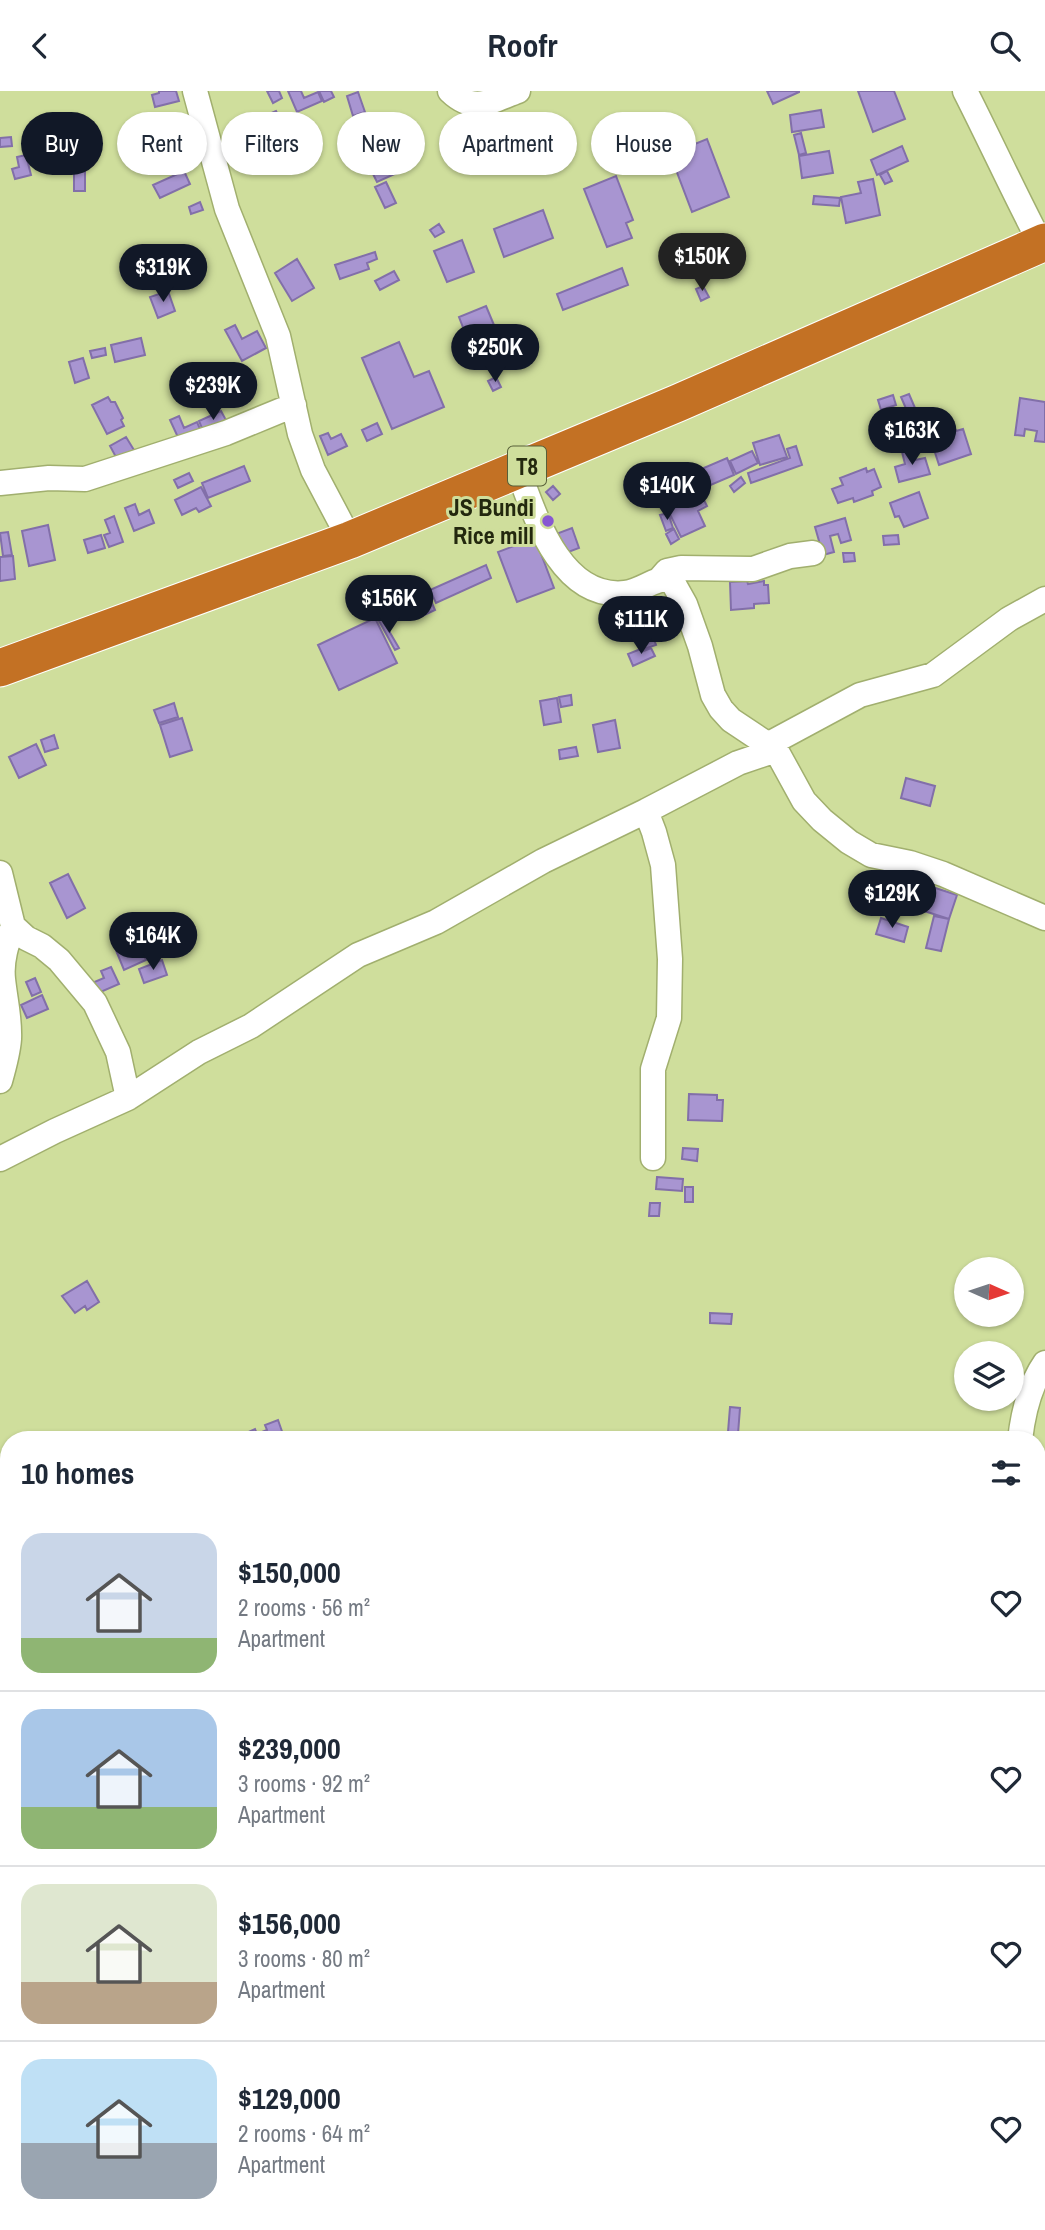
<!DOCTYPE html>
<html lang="en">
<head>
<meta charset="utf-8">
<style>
	:root { --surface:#fff; --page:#f6f6f7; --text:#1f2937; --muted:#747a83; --line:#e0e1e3; --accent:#111827 }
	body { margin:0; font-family:"Archivo Narrow",sans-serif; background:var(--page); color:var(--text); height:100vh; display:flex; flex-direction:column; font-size:26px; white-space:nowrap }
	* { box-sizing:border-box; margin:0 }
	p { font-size:23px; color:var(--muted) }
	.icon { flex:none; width:38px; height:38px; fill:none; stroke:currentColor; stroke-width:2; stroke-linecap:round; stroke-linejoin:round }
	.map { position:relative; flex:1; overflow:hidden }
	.side { position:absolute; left:0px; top:1340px; width:1046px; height:800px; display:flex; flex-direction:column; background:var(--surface); border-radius:28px 28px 0 0; box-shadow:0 2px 5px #0004 }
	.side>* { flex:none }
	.guide { position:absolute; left:21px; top:21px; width:1004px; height:63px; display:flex; gap:14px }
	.needle { width:46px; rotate:93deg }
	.controls { position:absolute; left:954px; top:1166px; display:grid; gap:14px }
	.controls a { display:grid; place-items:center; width:70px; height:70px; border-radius:50%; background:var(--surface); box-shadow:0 2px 5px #0004; font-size:35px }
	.price { position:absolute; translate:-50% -60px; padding:0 16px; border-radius:24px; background:var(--accent); color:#fff; font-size:23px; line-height:46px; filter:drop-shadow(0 2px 4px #0008) }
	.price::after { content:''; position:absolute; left:50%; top:42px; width:21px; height:16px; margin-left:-10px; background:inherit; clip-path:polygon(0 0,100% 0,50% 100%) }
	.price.active { background:#222; color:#fff }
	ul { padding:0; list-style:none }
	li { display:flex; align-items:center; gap:21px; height:175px; padding:0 21px }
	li+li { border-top:2px solid var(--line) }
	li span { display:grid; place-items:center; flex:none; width:196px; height:140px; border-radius:21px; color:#555 }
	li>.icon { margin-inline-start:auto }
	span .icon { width:84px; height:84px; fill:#fffc; stroke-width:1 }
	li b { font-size:30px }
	h2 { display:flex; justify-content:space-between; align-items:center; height:84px; padding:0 21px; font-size:30px }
	.chip { padding:0 24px; border-radius:32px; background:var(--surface); box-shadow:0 2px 5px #0004; font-size:24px; line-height:63px }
	.chip.active { background:var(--accent); color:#fff }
	header { display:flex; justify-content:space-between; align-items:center; height:91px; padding:0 21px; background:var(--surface); font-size:32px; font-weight:700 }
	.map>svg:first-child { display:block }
	.building { fill:#a895d1; stroke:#826fa9; stroke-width:2 }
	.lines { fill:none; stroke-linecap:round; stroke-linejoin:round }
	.minor-casing { stroke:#a1af6e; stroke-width:27 }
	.highway-casing { stroke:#fff; stroke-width:39 }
	.minor { stroke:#fff; stroke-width:24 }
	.highway { stroke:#c37124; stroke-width:37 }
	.poi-dot { fill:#8758d2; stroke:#cfde9c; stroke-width:2.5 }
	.labels { text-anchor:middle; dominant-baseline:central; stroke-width:6; stroke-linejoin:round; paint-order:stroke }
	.shield { fill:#cfde9c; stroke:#575f39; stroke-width:2 }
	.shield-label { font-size:23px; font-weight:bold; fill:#23280e }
	.poi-label { font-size:24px; font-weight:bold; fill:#23280e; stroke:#cfde9c; text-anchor:end }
</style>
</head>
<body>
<header><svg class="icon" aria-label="back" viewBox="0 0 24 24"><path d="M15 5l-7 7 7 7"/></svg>Roofr<svg class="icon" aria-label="search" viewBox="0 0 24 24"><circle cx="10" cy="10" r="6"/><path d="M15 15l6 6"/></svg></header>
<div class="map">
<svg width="1045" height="2139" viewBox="0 0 1045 2139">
	<rect width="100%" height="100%" fill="#cfde9c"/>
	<path class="building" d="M 159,0 L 176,0 L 179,10 L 155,16 L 152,4 L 159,2 Z
		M 267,0 L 279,0 L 282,7 L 273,12 Z
		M 288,0 L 301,0 L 304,7 L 318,1 L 322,10 L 297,21 Z
		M 319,0 L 331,0 L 334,6 L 324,11 Z
		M 767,0 L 799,0 L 799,1 L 773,13 Z
		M 858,0 L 894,0 L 905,28 L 873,41 Z
		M 358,1 L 365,21 L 353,25 L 347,5 Z
		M 821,19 L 824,36 L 792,41 L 790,24 Z
		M 276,20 L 280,28 L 266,34 L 262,26 Z
		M 176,31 L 185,66 L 172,69 L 163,34 Z
		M 143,39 L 156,39 L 156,46 L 143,45 Z
		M 801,42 L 806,62 L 799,64 L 794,44 Z
		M 11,46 L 12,55 L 0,56 L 0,47 Z
		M 707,48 L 729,106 L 692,121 L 670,63 Z
		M 902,55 L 908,70 L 877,84 L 871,69 Z
		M 374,56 L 383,70 L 375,75 L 367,60 Z
		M 141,59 L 148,78 L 140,81 L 133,61 Z
		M 829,60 L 833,82 L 802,87 L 799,65 Z
		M 26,64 L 31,84 L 15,88 L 12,78 L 19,76 L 17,66 Z
		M 402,64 L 408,77 L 377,91 L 371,79 Z
		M 74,72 L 85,72 L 85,100 L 74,100 Z
		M 184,80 L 190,93 L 160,107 L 153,94 Z
		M 887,80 L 892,90 L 885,93 L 880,84 Z
		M 616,85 L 633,129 L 626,132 L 632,147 L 607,156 L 584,98 Z
		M 873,88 L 880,124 L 846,132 L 841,106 L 861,102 L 858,91 Z
		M 386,91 L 396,112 L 385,117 L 375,96 Z
		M 814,105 L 840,107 L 839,115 L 813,113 Z
		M 200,111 L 203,119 L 191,123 L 189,116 Z
		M 543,119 L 553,147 L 504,166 L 494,138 Z
		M 439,133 L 444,141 L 435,146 L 430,139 Z
		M 462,149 L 474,181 L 447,191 L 434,160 Z
		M 375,161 L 377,168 L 367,172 L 369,178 L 340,188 L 335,174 Z
		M 297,168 L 314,197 L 292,210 L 275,182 Z
		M 622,177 L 628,194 L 563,219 L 557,203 Z
		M 394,180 L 399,189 L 380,199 L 375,190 Z
		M 703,195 L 709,206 L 701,210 L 696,198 Z
		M 168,200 L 175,220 L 158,227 L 150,206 Z
		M 486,215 L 499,246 L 471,257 L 459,226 Z
		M 235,234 L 242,248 L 257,240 L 266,257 L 242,270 L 225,239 Z
		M 141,247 L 145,264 L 115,271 L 111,254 Z
		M 399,251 L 414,286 L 429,280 L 444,316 L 392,338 L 362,267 Z
		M 105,257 L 106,264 L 92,267 L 90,260 Z
		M 83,267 L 89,287 L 75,292 L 69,271 Z
		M 496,286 L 501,296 L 493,300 L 488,290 Z
		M 909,303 L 915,317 L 907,320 L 901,306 Z
		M 893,304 L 896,314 L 881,319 L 878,309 Z
		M 108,306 L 111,311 L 115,311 L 123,327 L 121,329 L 124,335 L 107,343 L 92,314 Z
		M 1020,307 L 1045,311 L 1045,351 L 1035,350 L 1037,340 L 1025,338 L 1024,345 L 1015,344 Z
		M 221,320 L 227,331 L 204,342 L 199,330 Z
		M 881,322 L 883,328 L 888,326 L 891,334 L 879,337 L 875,324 Z
		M 179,325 L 184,337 L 197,331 L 203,345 L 182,355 L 170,329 Z
		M 377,332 L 382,343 L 367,350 L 362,339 Z
		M 954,334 L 956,340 L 963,338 L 971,363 L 939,374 L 929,343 Z
		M 328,342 L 331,348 L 341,343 L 347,355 L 328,364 L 320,345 Z
		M 779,344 L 787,366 L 760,374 L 753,352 Z
		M 126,346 L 134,359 L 117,368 L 110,355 Z
		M 796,355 L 802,374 L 751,392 L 748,382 L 790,367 L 787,358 Z
		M 913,358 L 915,369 L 925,367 L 930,383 L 899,391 L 895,376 L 905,373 L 902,361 Z
		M 752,360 L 758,372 L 736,383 L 730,370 Z
		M 727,367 L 734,384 L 706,396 L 699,379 Z
		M 244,375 L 250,390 L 208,407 L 202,392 Z
		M 866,377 L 867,381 L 874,378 L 881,396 L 872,400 L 873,404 L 854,411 L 853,407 L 838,412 L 832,398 L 843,394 L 840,387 Z
		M 189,382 L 193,390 L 178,397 L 174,389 Z
		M 741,386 L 745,392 L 734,401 L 730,395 Z
		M 696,388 L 701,398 L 661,416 L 656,406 Z
		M 553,395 L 560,403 L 553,409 L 546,401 Z
		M 201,396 L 211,415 L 199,421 L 196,417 L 182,424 L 175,409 Z
		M 699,399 L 707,415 L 698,420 L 705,435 L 681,446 L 666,415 Z
		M 919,401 L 928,427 L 904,436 L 899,425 L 895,426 L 890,412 Z
		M 135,413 L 139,424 L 149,419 L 154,432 L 134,440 L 125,417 Z
		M 668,422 L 673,437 L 666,440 L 660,424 Z
		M 114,425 L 123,451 L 109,456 L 104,444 L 110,442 L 105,429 Z
		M 845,427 L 851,449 L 841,452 L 838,443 L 830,445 L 834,461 L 823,464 L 815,436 Z
		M 48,434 L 55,469 L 29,475 L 22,440 Z
		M 572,437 L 579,457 L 563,463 L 556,443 Z
		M 674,438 L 679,448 L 671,453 L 666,443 Z
		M 8,441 L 12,464 L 3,465 L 0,442 Z
		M 101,444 L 105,457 L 88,462 L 84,449 Z
		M 898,444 L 899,453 L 884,454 L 883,445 Z
		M 535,447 L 554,497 L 517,511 L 498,461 Z
		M 843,462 L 854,462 L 855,470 L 844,471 Z
		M 13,465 L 15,488 L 0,490 L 0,466 Z
		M 486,474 L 491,487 L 436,512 L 430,499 Z
		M 747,490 L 748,493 L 764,490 L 764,494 L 768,494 L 769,512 L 754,513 L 754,517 L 731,519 L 730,491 Z
		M 428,503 L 435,519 L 418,527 L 411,511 Z
		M 375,527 L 397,572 L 339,599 L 318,554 Z
		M 382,528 L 399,557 L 395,559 L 379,530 Z
		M 652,543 L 656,554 L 644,558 L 641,546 Z
		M 643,557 L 644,560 L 651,557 L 655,565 L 633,575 L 628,563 Z
		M 571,604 L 572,614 L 561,616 L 559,606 Z
		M 557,607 L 561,631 L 544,634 L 540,610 Z
		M 174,612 L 178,626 L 159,632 L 154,619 Z
		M 182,627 L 192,659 L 170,666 L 160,634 Z
		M 615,629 L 620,657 L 598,661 L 593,634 Z
		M 54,644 L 58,657 L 45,661 L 41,649 Z
		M 36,653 L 46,674 L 19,687 L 9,666 Z
		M 576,656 L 578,665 L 560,668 L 559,659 Z
		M 906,687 L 935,695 L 930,715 L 901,707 Z
		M 68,783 L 85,817 L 67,827 L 50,792 Z
		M 923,793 L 957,804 L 949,828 L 915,817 Z
		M 934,825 L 949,828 L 941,860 L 926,857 Z
		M 881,827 L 908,836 L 904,851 L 876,843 Z
		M 134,843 L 146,869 L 124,879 L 113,852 Z
		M 162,869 L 167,884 L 144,892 L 139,878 Z
		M 111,876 L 119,893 L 96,903 L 92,892 L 104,887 L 101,880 Z
		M 35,887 L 41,901 L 32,905 L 26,891 Z
		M 42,904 L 48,918 L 27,927 L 21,914 Z
		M 689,1003 L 717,1004 L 717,1009 L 723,1009 L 722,1030 L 688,1029 Z
		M 683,1057 L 698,1058 L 697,1070 L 682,1068 Z
		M 657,1086 L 683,1088 L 682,1100 L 656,1098 Z
		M 685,1096 L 693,1096 L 693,1111 L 685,1111 Z
		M 650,1112 L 660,1112 L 659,1125 L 649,1125 Z
		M 87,1190 L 99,1211 L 87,1219 L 85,1215 L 75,1222 L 62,1205 Z
		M 710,1222 L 732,1223 L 731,1233 L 710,1232 Z
		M 730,1316 L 740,1317 L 738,1343 L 728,1341 Z
		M 278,1329 L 285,1349 L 247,1349 L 244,1343 L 255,1338 L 257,1343 L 267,1339 L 265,1334 Z
		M 1,1374 L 9,1381 L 9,1396 L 0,1404 Z"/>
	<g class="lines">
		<defs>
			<path id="minor" d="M 195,0 L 227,118 L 278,245 L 300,343 L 313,379 L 350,449
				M 450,0 C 474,23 491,10 518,0
				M 965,0 C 991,51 1014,102 1041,153
				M 518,379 C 535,425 561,509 625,502 C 642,500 655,486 671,488 L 685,513 L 700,555 L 713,604 L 721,618 L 731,629 L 776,659 L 804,710 L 822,729 L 849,751 L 871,764 L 910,772 L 943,783 L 1045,827
				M 0,392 L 49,387 L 85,388 L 226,342 L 294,314
				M 660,488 L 667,480 L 681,477 L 753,478 L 790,465 L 813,462
				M 769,653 L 860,604 L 933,584 L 1009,528 L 1045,508
				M 646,720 L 654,741 L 663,774 L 670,868 L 669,927 L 653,978 L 653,1067
				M 0,782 L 13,835 L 26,847 L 42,855 L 59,869 L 95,912 L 118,961 L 128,1007
				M 0,990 C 4,976 8,962 9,948 C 10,927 5,908 3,888 C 1,869 7,852 13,835
				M 0,1068 L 55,1040 L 128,1007 L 199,961 L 251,935 L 358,864 L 436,831 L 543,770 L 646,720 L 738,672 L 776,659
				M 1020,1349 C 1023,1322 1029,1295 1045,1272
				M 0,1500 L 6,1505 L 9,1512
				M 1038,1650 L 1045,1668
				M 0,1665 L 9,1655
				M 1038,1785 L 1045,1780
				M 0,1973 L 9,1970
				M 0,2117 L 9,2116
				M 142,2132 L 143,2139
				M 1011,2132 L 1021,2139"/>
			<path id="highway" d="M 0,577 L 350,449 L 678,312 L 1045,151"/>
		</defs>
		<use href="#minor" class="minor-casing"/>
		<use href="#highway" class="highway-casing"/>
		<use href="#minor" class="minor"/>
		<use href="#highway" class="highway"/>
	</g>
	<circle class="poi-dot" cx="548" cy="430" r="7"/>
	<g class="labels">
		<rect class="shield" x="508" y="355.5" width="38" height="39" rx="5"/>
		<g class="shield-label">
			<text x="527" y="375">T8</text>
		</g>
		<g class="poi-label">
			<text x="534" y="416">JS Bundi<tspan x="534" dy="28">Rice mill</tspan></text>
		</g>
	</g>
</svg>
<div class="controls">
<a><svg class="needle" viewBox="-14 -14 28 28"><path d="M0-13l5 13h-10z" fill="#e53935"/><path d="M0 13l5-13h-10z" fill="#747a83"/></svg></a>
<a><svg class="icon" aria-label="layers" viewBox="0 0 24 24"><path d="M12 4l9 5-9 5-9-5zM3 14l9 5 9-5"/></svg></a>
</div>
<b class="price active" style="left:702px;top:202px">$150K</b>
<b class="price" style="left:163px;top:213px">$319K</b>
<b class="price" style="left:495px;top:293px">$250K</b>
<b class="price" style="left:213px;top:331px">$239K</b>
<b class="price" style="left:912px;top:376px">$163K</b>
<b class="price" style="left:667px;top:431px">$140K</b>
<b class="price" style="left:389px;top:544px">$156K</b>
<b class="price" style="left:641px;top:565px">$111K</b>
<b class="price" style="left:892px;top:839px">$129K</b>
<b class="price" style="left:153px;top:881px">$164K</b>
<div class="guide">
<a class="chip active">Buy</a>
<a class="chip">Rent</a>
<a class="chip">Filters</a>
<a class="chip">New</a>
<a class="chip">Apartment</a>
<a class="chip">House</a>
</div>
<section class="side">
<h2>10 homes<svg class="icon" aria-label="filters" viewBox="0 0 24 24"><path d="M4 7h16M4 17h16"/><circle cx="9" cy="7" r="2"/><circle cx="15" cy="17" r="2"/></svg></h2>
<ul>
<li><span style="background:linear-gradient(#c9d6e8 75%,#8fb573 0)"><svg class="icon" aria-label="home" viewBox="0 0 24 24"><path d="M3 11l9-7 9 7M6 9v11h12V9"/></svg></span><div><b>$150,000</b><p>2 rooms · 56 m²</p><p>Apartment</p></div><svg class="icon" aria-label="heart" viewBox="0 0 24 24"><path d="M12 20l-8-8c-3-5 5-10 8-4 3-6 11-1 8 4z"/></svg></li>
<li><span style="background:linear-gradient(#a9c7e8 70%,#8fb573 0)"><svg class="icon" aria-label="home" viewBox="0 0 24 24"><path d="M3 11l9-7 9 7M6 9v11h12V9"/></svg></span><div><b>$239,000</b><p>3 rooms · 92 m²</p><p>Apartment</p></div><svg class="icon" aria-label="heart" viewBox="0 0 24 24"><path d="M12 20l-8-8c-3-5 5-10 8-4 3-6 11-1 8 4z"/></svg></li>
<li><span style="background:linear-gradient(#dfe7d0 70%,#b9a48a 0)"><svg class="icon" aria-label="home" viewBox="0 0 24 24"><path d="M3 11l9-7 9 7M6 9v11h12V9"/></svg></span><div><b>$156,000</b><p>3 rooms · 80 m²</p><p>Apartment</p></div><svg class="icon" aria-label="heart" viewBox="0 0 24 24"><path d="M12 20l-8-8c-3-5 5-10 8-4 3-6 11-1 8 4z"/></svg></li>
<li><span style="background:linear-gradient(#bfe0f5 60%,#9aa5b1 0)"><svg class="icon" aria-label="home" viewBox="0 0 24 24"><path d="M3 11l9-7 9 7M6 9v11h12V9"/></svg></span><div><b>$129,000</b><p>2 rooms · 64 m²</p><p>Apartment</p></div><svg class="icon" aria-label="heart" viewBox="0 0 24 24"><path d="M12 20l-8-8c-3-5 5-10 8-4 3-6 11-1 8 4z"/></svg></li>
</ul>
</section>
</div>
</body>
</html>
